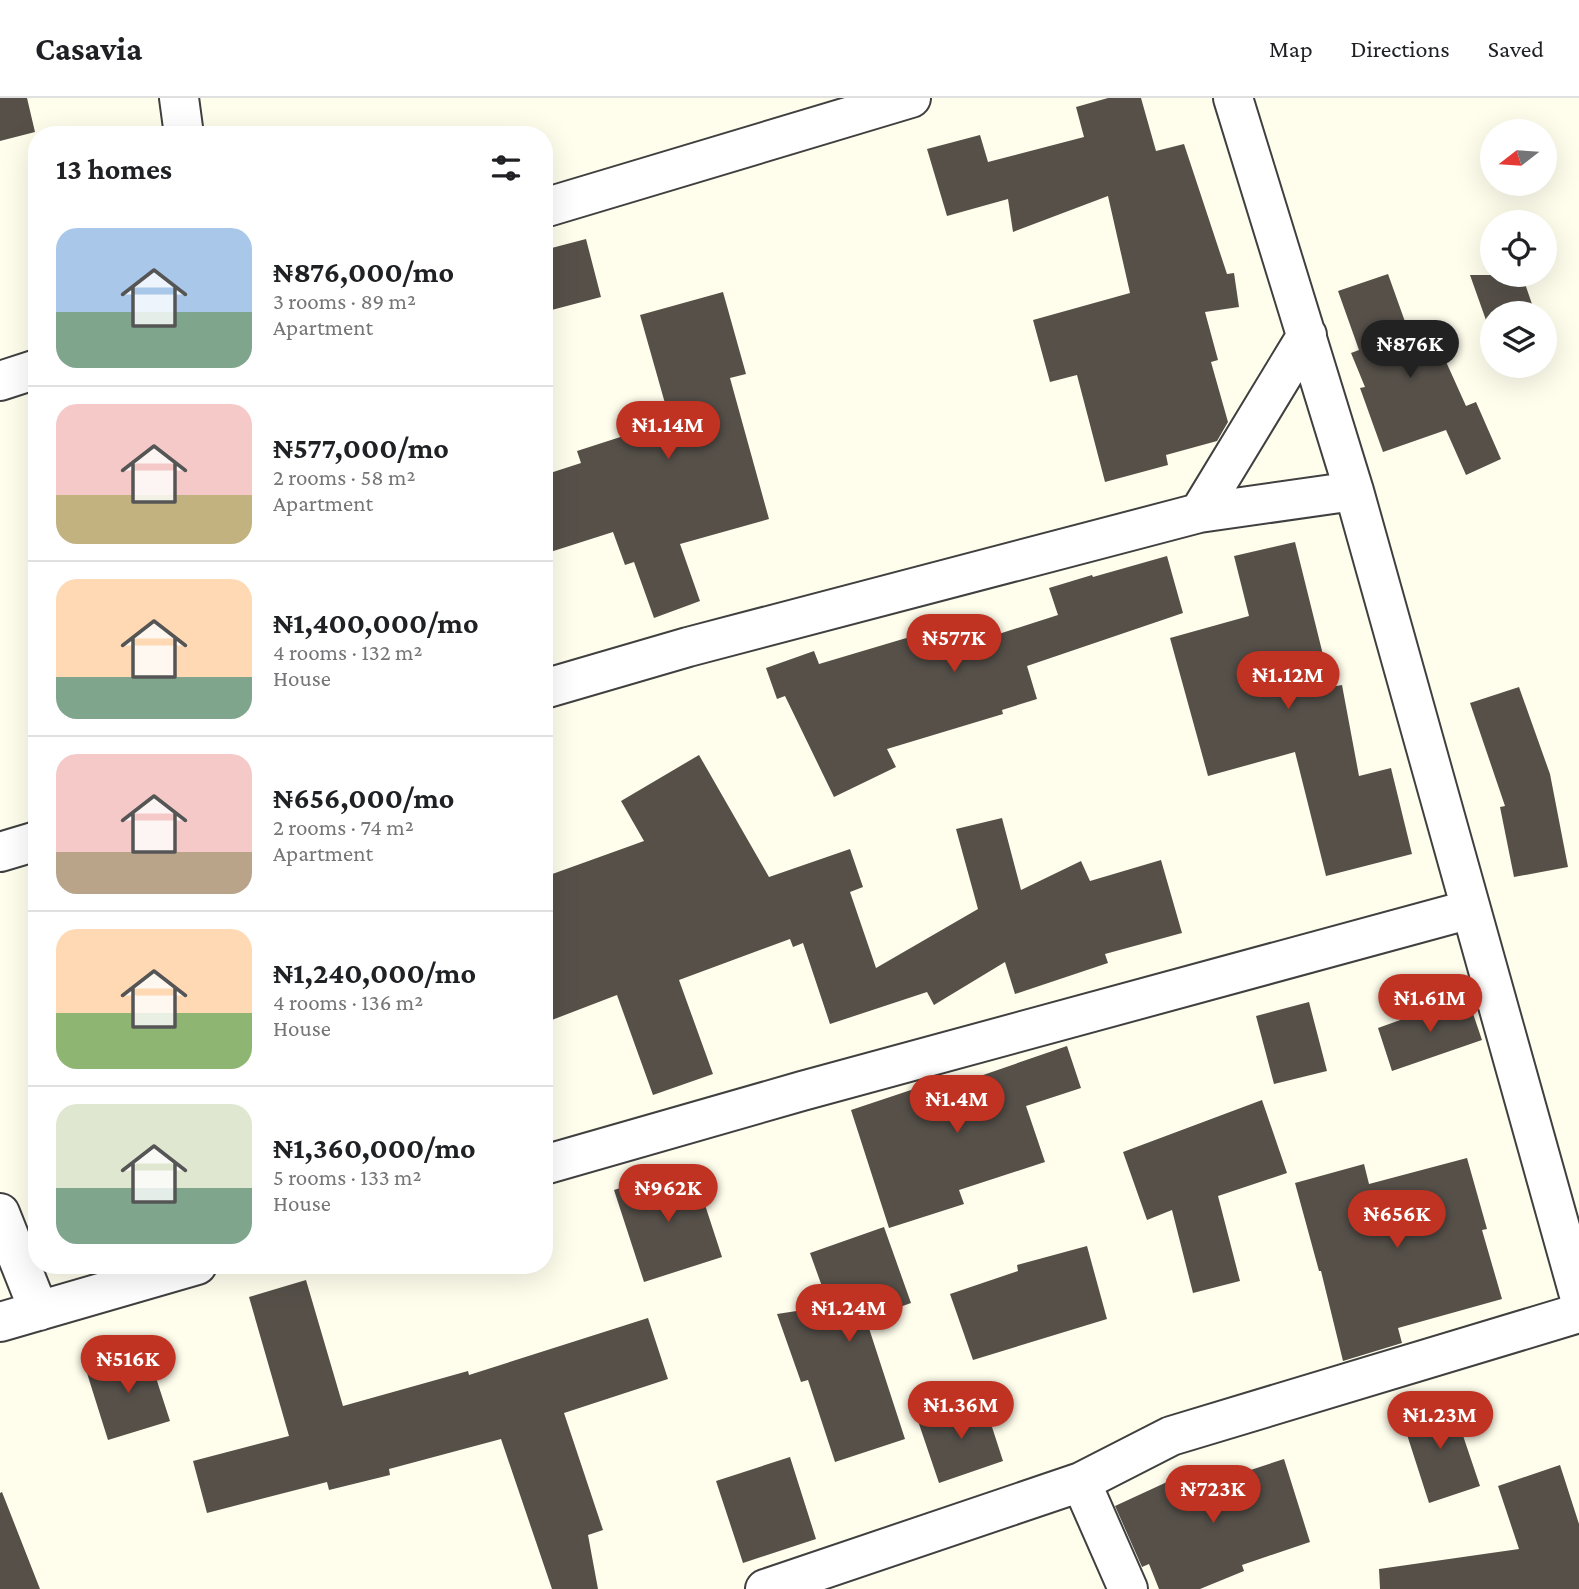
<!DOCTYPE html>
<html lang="en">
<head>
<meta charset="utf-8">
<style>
	:root { --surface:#fff; --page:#f6f6f6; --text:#202124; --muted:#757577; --line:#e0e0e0; --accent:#c03322 }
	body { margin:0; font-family:"Crimson Pro",serif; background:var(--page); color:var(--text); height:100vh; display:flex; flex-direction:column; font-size:26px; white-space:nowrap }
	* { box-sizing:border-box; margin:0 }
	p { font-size:23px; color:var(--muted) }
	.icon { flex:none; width:38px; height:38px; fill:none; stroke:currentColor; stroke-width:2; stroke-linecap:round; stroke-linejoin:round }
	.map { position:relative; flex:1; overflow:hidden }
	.side { position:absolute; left:28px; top:28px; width:525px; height:1148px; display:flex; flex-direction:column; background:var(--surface); border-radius:28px; box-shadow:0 7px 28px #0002 }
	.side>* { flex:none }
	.needle { width:46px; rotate:253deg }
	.tools { position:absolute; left:1480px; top:21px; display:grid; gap:14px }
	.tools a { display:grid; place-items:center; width:77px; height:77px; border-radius:50%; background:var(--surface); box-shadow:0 7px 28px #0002; font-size:35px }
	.price { position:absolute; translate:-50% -60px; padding:0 16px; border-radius:24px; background:var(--accent); color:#fff; font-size:23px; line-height:46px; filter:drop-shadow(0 2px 4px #0008) }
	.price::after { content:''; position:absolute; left:50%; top:42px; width:21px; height:16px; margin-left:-10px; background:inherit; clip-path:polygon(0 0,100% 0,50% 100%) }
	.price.selected { background:#222; color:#fff }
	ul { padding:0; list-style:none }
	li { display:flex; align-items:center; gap:21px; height:175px; padding:0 28px }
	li+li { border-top:2px solid var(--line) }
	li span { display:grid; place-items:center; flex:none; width:196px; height:140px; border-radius:21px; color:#555 }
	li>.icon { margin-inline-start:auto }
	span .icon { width:84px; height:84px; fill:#fffc; stroke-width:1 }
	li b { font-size:30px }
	h2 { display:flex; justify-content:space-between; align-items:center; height:84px; padding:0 28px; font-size:30px }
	header { display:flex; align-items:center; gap:42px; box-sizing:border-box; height:98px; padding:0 35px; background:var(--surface); border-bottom:2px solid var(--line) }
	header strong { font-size:33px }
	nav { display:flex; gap:38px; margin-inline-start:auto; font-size:24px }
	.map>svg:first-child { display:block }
	.building { fill:#565049 }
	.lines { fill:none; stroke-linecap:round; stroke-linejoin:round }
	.minor-casing { stroke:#404040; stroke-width:42 }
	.minor { stroke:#fff; stroke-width:38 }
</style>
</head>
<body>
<header>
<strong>Casavia</strong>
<nav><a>Map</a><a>Directions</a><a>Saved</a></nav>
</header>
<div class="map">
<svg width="1579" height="1491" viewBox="0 0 1579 1491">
	<rect width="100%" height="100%" fill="#fffeed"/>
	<path class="building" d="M 0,0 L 27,0 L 35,34 L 0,43 Z
		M 1108,0 L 1141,0 L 1156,53 L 1184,46 L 1227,176 L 1234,175 L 1239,209 L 1205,214 L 1218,262 L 1211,264 L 1228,324 L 1217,343 L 1166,357 L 1168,367 L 1105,384 L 1077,277 L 1050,284 L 1033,222 L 1130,195 L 1108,98 L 1013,134 L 1008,101 L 947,118 L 927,51 L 980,37 L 988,64 L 1084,39 L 1076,9 Z
		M 586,141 L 601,199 L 544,214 L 544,152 Z
		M 1388,176 L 1413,246 L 1434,237 L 1466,308 L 1476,304 L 1501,361 L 1466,377 L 1446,332 L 1383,354 L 1360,290 L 1365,289 L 1351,255 L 1359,252 L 1338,193 Z
		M 1470,177 L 1522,177 L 1533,209 L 1515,215 L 1493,215 L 1493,223 L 1487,225 Z
		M 723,194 L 746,276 L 730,280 L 769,421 L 680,446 L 700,503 L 654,520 L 634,464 L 625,467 L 613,434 L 544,456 L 544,377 L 581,365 L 577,353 L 670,323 L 640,217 Z
		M 1295,444 L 1331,589 L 1342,587 L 1359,678 L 1391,670 L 1412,756 L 1326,778 L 1295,654 L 1208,678 L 1170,540 L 1249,518 L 1234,458 Z
		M 1167,458 L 1183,515 L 1027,568 L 1037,601 L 1002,612 L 1003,616 L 887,651 L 896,669 L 834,699 L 785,598 L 777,601 L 766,570 L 814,553 L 819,566 L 940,530 L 946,553 L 1058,517 L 1049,490 L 1092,477 L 1093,479 Z
		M 1519,589 L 1550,676 L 1568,769 L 1514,779 L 1500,709 L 1505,708 L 1470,605 Z
		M 699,657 L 769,779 L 850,751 L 863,789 L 850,794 L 876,870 L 978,811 L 956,731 L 1002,720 L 1021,792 L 1081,763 L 1090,783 L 1161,762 L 1182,835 L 1105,856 L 1108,865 L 1015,896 L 1005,864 L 934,907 L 927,894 L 830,926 L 803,845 L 793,849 L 790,841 L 679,882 L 713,976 L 653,997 L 617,897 L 544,925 L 544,779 L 644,743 L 621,703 Z
		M 1467,898 L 1482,942 L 1392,973 L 1378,930 Z
		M 1309,904 L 1327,973 L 1274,986 L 1256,918 Z
		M 1067,948 L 1081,990 L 1026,1008 L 1045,1064 L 959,1092 L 964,1106 L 889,1130 L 851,1012 L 926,987 L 928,996 Z
		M 1262,1002 L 1287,1075 L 1218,1098 L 1240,1183 L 1193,1195 L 1172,1112 L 1147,1122 L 1123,1054 Z
		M 1467,1060 L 1487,1131 L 1482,1132 L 1502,1201 L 1398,1230 L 1402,1245 L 1343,1263 L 1321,1173 L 1319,1173 L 1295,1085 L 1364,1066 L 1369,1086 Z
		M 692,1067 L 722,1159 L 644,1184 L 614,1092 Z
		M 884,1129 L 911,1205 L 866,1221 L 905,1341 L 835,1364 L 808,1282 L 801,1284 L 777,1216 L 829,1208 L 810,1155 Z
		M 1087,1148 L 1107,1221 L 973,1262 L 950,1196 L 1018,1173 L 1017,1167 Z
		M 306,1182 L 343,1308 L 468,1273 L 469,1277 L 648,1220 L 668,1281 L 564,1315 L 603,1432 L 588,1437 L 598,1491 L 552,1491 L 501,1341 L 389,1371 L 390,1377 L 329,1392 L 327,1384 L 207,1415 L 193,1363 L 289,1338 L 249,1199 Z
		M 147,1252 L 170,1323 L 108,1342 L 86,1272 Z
		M 983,1301 L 1003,1363 L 939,1385 L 918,1323 Z
		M 1451,1302 L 1480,1388 L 1429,1405 L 1401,1318 Z
		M 790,1359 L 816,1441 L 743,1465 L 716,1383 Z
		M 1284,1361 L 1310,1444 L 1242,1467 L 1244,1473 L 1200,1491 L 1159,1491 L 1149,1466 L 1142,1469 L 1115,1408 L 1167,1384 L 1214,1372 L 1217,1383 Z
		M 1560,1367 L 1579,1426 L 1579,1491 L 1380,1491 L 1379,1471 L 1519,1451 L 1498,1388 Z
		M 2,1394 L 40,1491 L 0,1491 L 0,1395 Z"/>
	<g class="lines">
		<defs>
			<path id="minor" d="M 179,0 L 184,37
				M 1233,0 L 1354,393 L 1579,1197
				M 544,110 L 911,0
				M 0,283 L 37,271
				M 1199,415 L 1307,237
				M 544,591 L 688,549 L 1199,415 L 1354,393
				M 0,754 L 37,743
				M 544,1067 L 802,993 L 1471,811
				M 0,1115 L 39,1213
				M 0,1224 L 197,1167
				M 1081,1384 L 1128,1491
				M 765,1491 L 1081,1384 L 1171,1338 L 1579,1215"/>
		</defs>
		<use href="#minor" class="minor-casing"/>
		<use href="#minor" class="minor"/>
	</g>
</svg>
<div class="tools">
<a><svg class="needle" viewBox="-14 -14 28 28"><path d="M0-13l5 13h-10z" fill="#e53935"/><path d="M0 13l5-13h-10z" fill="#757577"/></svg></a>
<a><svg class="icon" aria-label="locate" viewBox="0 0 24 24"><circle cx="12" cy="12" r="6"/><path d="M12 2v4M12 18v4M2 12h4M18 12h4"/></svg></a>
<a><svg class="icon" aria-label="layers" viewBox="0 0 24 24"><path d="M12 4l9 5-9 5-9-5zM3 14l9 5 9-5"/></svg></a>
</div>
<b class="price selected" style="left:1410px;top:282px">₦876K</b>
<b class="price" style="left:668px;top:363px">₦1.14M</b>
<b class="price" style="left:954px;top:576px">₦577K</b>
<b class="price" style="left:1288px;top:613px">₦1.12M</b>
<b class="price" style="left:1430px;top:936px">₦1.61M</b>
<b class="price" style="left:957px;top:1037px">₦1.4M</b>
<b class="price" style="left:668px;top:1126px">₦962K</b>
<b class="price" style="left:1397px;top:1152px">₦656K</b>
<b class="price" style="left:849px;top:1246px">₦1.24M</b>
<b class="price" style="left:128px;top:1297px">₦516K</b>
<b class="price" style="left:961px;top:1343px">₦1.36M</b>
<b class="price" style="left:1440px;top:1353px">₦1.23M</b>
<b class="price" style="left:1213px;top:1427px">₦723K</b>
<section class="side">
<h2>13 homes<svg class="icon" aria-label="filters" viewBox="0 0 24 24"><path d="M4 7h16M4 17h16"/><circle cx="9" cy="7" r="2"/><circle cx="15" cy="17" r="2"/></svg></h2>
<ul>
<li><span style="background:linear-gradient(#a9c7e8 60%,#7fa58c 0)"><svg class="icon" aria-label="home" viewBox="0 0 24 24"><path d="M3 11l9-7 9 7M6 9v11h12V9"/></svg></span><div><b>₦876,000/mo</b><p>3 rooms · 89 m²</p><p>Apartment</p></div></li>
<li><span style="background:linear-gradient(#f6c9c9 65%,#c2b280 0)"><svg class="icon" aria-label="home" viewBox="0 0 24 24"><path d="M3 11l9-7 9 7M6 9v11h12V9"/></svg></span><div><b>₦577,000/mo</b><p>2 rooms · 58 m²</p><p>Apartment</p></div></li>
<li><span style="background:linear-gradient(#ffd9b3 70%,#7fa58c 0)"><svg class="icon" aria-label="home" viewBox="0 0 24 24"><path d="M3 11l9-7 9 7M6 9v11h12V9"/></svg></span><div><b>₦1,400,000/mo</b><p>4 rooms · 132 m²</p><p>House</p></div></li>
<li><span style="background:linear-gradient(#f6c9c9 70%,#b9a48a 0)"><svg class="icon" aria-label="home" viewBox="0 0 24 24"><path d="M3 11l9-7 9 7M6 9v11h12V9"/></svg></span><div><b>₦656,000/mo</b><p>2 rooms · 74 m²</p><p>Apartment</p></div></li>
<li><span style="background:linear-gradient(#ffd9b3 60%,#8fb573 0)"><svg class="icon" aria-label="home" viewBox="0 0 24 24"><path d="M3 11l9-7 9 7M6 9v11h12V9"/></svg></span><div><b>₦1,240,000/mo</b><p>4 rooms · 136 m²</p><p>House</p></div></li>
<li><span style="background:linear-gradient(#dfe7d0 60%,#7fa58c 0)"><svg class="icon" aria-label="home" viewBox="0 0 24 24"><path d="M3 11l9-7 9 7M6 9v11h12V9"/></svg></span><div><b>₦1,360,000/mo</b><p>5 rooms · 133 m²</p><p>House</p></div></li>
</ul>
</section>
</div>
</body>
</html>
